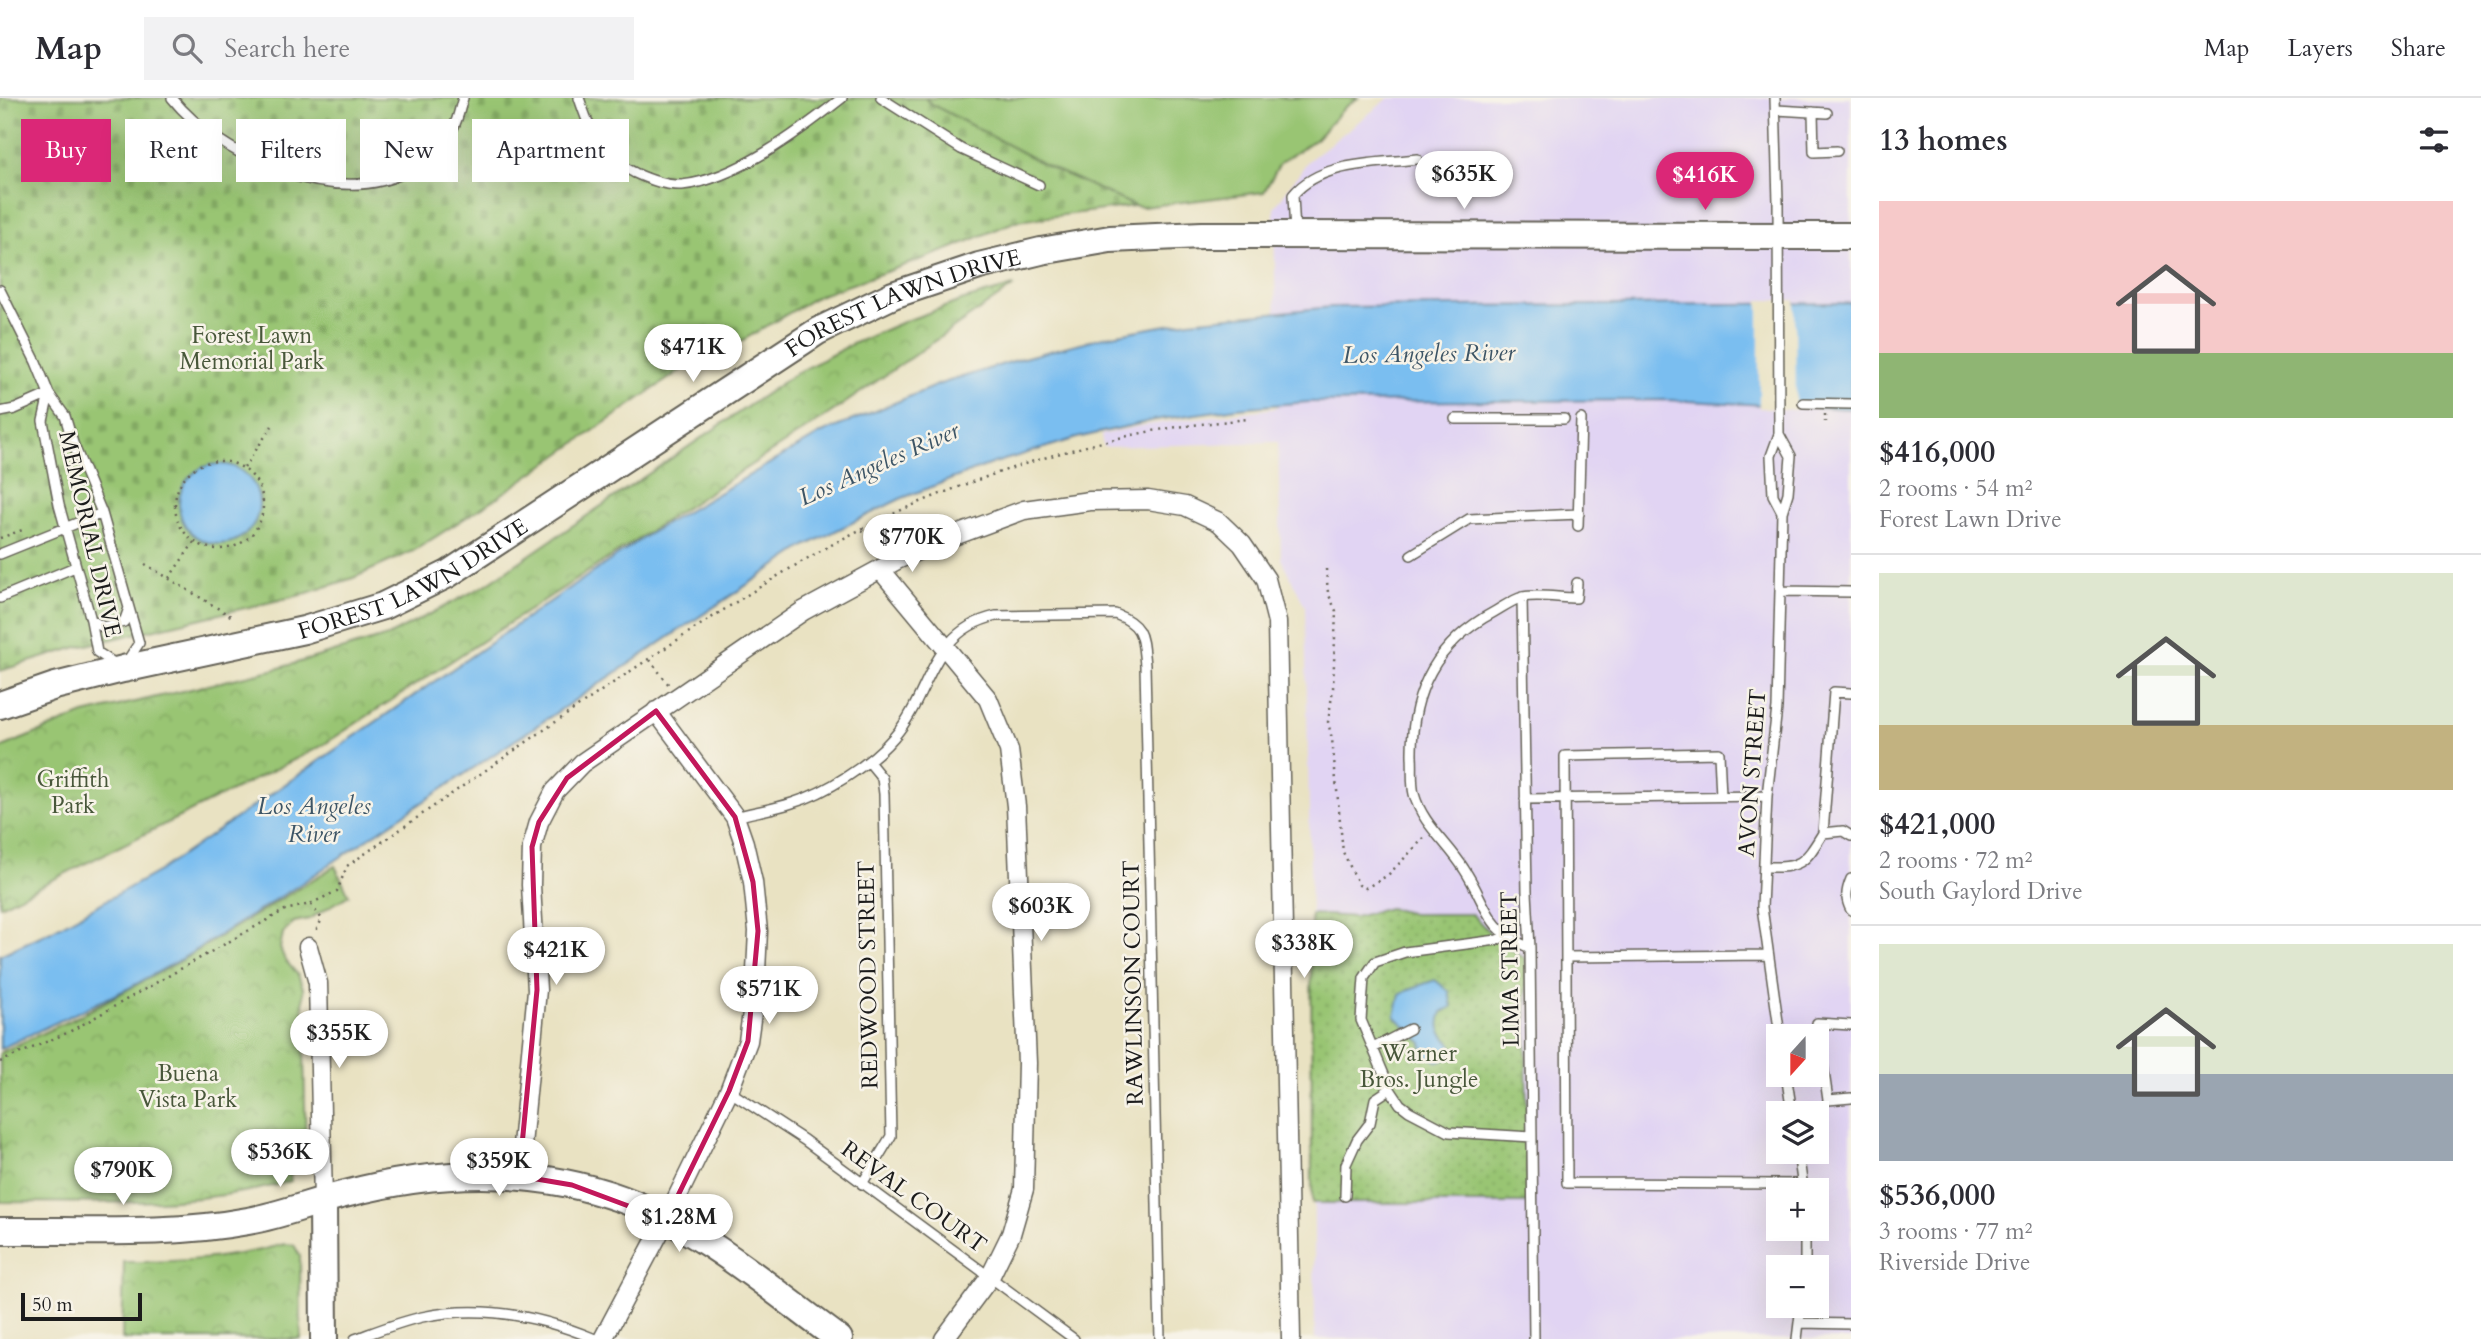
<!DOCTYPE html>
<html lang="en">
<head>
<meta charset="utf-8">
<style>
	:root { --surface:#fff; --page:#f2f2f3; --text:#2b2b33; --muted:#7c7c81; --line:#e1e1e2; --accent:#db2777 }
	body { margin:0; font-family:Cardo,serif; background:var(--page); color:var(--text); height:100vh; display:flex; flex-direction:column; font-size:26px; white-space:nowrap }
	* { box-sizing:border-box; margin:0 }
	p { font-size:23px; color:var(--muted) }
	.icon { flex:none; width:38px; height:38px; fill:none; stroke:currentColor; stroke-width:2; stroke-linecap:round; stroke-linejoin:round }
	.map { position:relative; flex:1; overflow:hidden }
	.panel { display:flex; flex-direction:column; background:var(--surface); width:630px }
	.panel>* { flex:none }
	.banner { position:absolute; left:21px; top:21px; width:665px; height:63px; display:flex; gap:14px }
	.needle { width:46px; rotate:201deg }
	.fabs { position:absolute; left:1766px; top:926px; display:grid; gap:14px }
	.fabs a { display:grid; place-items:center; width:63px; height:63px; border-radius:0px; background:var(--surface); box-shadow:0 7px 28px #0002; font-size:35px }
	.scale { position:absolute; left:21px; bottom:18px; width:121px; box-sizing:border-box; padding-left:7px; border:4px solid #1c1c1c; border-top:0; font-size:19px; line-height:24px; white-space:nowrap; color:#1c1c1c; -webkit-text-stroke:5px #f7f3e8; paint-order:stroke }
	.price { position:absolute; translate:-50% -60px; padding:0 16px; border-radius:24px; background:#fff; color:#222; font-size:23px; line-height:46px; filter:drop-shadow(0 2px 4px #0008) }
	.price::after { content:''; position:absolute; left:50%; top:42px; width:21px; height:16px; margin-left:-10px; background:inherit; clip-path:polygon(0 0,100% 0,50% 100%) }
	.price.selected { background:var(--accent); color:#fff }
	ul { padding:0; list-style:none }
	li { display:grid; align-content:center; gap:14px; height:371px; padding:0 28px }
	li+li { border-top:2px solid var(--line) }
	li span { display:grid; place-items:center; height:217px; border-radius:0px; color:#555 }
	li>.icon { margin-inline-start:auto }
	span .icon { width:126px; height:126px; fill:#fffc; stroke-width:1 }
	li b { font-size:30px }
	h2 { display:flex; justify-content:space-between; align-items:center; height:84px; padding:0 28px; font-size:30px }
	.pill { padding:0 24px; border-radius:0px; background:var(--surface); box-shadow:0 7px 28px #0002; font-size:24px; line-height:63px }
	.pill.selected { background:var(--accent); color:#fff }
	header { display:flex; align-items:center; gap:42px; box-sizing:border-box; height:98px; padding:0 35px; background:var(--surface); border-bottom:2px solid var(--line) }
	header strong { font-size:33px }
	nav { display:flex; gap:38px; margin-inline-start:auto; font-size:24px }
	.search { width:490px; height:63px; background:var(--page); display:flex; align-items:center; gap:18px; box-sizing:border-box; padding:0 24px; border-radius:0px; color:var(--muted); font-size:26px }
	main { display:flex; flex:1; min-height:0 }
	.map>svg:first-child { display:block }
	.built { fill:#e1d4f3; fill-rule:evenodd }
	.grass { fill:#99c573; stroke:#5a7048; stroke-width:2 }
	.cemetery { fill:url(#cemetery-stones); stroke:#5a7048; stroke-width:2 }
	.park { fill:url(#park-crowns); stroke:#5a7048; stroke-width:2 }
	.garden { fill:url(#garden-dots); stroke:#5a7048; stroke-width:2 }
	.water { fill:#7abef0; stroke:#4b6d86; stroke-width:2 }
	.pier { fill:#e9e2c2 }
	.lines { fill:none; stroke-linecap:round; stroke-linejoin:round }
	.lane-casing { stroke:#646156; stroke-width:12 }
	.street-casing { stroke:#646156; stroke-width:21 }
	.secondary-casing { stroke:#646156; stroke-width:30 }
	.path { stroke:#646156; stroke-width:2.5; stroke-dasharray:2 5; stroke-linecap:butt }
	.lane { stroke:#fff; stroke-width:9 }
	.street { stroke:#fff; stroke-width:18 }
	.secondary { stroke:#fff; stroke-width:26 }
	.marked { fill:none; stroke:#c2185b; stroke-width:5; stroke-linejoin:round }
	.labels { text-anchor:middle; dominant-baseline:central; stroke-width:5; stroke-linejoin:round; paint-order:stroke }
	.street-label { font-size:23px; fill:#1c1c1c; stroke:#f7f3e8 }
	.park-label { font-size:23px; fill:#48573a; stroke:#f7f3e8 }
	.water-label { font-size:24px; font-style:italic; fill:#3d5566; stroke:#f7f3e8 }
</style>
</head>
<body>
<header>
<strong>Map</strong>
<div class="search"><svg class="icon" aria-label="search" viewBox="0 0 24 24"><circle cx="10" cy="10" r="6"/><path d="M15 15l6 6"/></svg>Search here</div>
<nav><a>Map</a><a>Layers</a><a>Share</a></nav>
</header>
<main>
<div class="map">
<svg width="1851" height="1241" viewBox="0 0 1851 1241">
	<defs>
		<pattern id="cemetery-stones" width="16" height="16" patternUnits="userSpaceOnUse" patternTransform="scale(1.75)"><rect width="16" height="16" fill="#99c573"/><path d="M2 7V4a2 2 0 0 1 4 0v3zM10 15v-3a2 2 0 0 1 4 0v3z" fill="#83a963"/></pattern>
		<pattern id="park-crowns" width="20" height="18" patternUnits="userSpaceOnUse" patternTransform="scale(1.75)"><rect width="20" height="18" fill="#99c573"/><path d="M2 6a3 3 0 1 1 6 0M12 15a3 3 0 1 1 6 0" fill="none" stroke="#83a963"/></pattern>
		<pattern id="garden-dots" width="8" height="8" patternUnits="userSpaceOnUse" patternTransform="scale(1.75)"><rect width="8" height="8" fill="#99c573"/><path d="M2 2h.1M6 6h.1" fill="none" stroke="#83a963" stroke-width="1.8" stroke-linecap="round"/></pattern>
	</defs>
	<rect width="100%" height="100%" fill="#f7f3e8"/>
	<filter id="ink" filterUnits="userSpaceOnUse"><feTurbulence type="fractalNoise" baseFrequency=".0143" numOctaves="2"/><feDisplacementMap in="SourceGraphic" scale="14" xChannelSelector="R" yChannelSelector="G"/><feConvolveMatrix kernelMatrix="1 2 1 2 8 2 1 2 1" color-interpolation-filters="sRGB"/></filter>
	<filter id="wash" filterUnits="userSpaceOnUse"><feTurbulence type="fractalNoise" baseFrequency=".00686" numOctaves="4" result="noise"/><feDisplacementMap in="SourceGraphic" scale="28" xChannelSelector="R" yChannelSelector="G"/><feGaussianBlur stdDeviation="1.57" result="paint"/><feColorMatrix in="noise" values="0 0 0 0 0 0 0 0 0 0 0 0 0 0 0 0 0 1.4 0 .05"/><feComposite in="paint" operator="in"/></filter>
	<g filter="url(#wash)">
		<rect width="100%" height="100%" fill="#e9e2c2"/>
		<path class="built" d="M 1389,0 L 1851,0 L 1851,1241 L 1315,1241 L 1311,816 L 1305,508 L 1281,461 L 1278,344 L 1103,349 L 1101,337 L 1140,328 L 1188,321 L 1277,310 L 1274,110 L 1308,63 ZM 1778,938 L 1816,938 L 1816,976 L 1778,976 ZM 1778,1015 L 1816,1015 L 1816,1054 L 1778,1054 ZM 1778,1092 L 1816,1092 L 1816,1130 L 1778,1130 ZM 1778,1169 L 1816,1169 L 1816,1208 L 1778,1208 Z"/>
		<path class="grass" d="M 925,0 L 1358,0 L 1345,9 L 1316,41 L 1280,65 L 1264,94 L 1143,109 L 1135,108 L 1049,69 L 931,6 Z"/>
		<path class="cemetery" d="M 0,0 L 925,0 L 931,6 L 1049,69 L 1135,108 L 1016,123 L 950,151 L 818,198 L 709,262 L 704,256 L 492,403 L 413,453 L 353,480 L 301,497 L 74,550 L 0,573 Z"/>
		<path class="park" d="M 1014,188 L 838,310 L 320,649 L 0,808 L 0,650 L 84,616 L 276,571 L 388,538 L 484,488 L 795,276 L 852,246 L 903,224 L 964,202 Z
			M 335,768 L 349,797 L 309,821 L 294,824 L 283,835 L 280,850 L 285,862 L 298,877 L 303,890 L 306,1064 L 300,1065 L 290,1077 L 291,1083 C 197,1110 97,1104 0,1104 L 0,955 L 77,919 L 177,865 Z
			M 285,1146 L 294,1147 L 300,1158 L 301,1241 L 122,1241 L 124,1164 C 179,1164 231,1161 285,1146 Z"/>
		<path class="garden" d="M 1389,810 L 1413,816 L 1472,816 L 1497,842 L 1526,861 L 1527,1105 L 1312,1105 L 1311,816 L 1355,819 Z"/>
		<path class="water" d="M 1851,205 L 1851,311 L 1666,302 L 1308,304 L 1237,310 L 1155,322 L 1077,340 L 991,366 L 900,401 L 805,448 L 296,789 L 183,860 L 127,891 L 0,951 L 0,857 L 49,834 L 159,773 L 650,435 L 822,335 L 940,286 L 1023,260 L 1107,238 L 1189,223 L 1331,209 Z
			M179 406a40 40 0 1 1 80 0a40 40 0 1 1-80 0Z
			M 1435,882 L 1449,893 L 1452,909 L 1442,914 C 1433,939 1450,937 1457,957 L 1439,964 L 1424,957 L 1422,945 L 1395,918 L 1400,897 L 1412,890 Z"/>
		<path class="pier" d="M 1759,202 L 1795,202 L 1796,312 L 1759,310 Z"/>
	</g>
	<g filter="url(#ink)">
		<g class="lines">
			<defs>
				<path id="lane" d="M 172,0 C 219,59 339,114 411,71 C 418,67 424,58 430,53 C 437,46 448,39 453,30 C 458,22 460,9 463,0
					M 579,0 C 586,21 595,46 612,62 C 618,67 628,71 635,75 C 648,81 667,88 682,87 C 735,82 800,33 842,0
					M 881,0 L 961,51 L 1039,87
					M 1775,0 L 1778,104 L 1779,336 L 1771,358 L 1773,397 L 1782,414
					M 1777,12 L 1827,15
					M 1813,14 L 1814,54 L 1837,53
					M 1295,135 L 1293,97 C 1321,63 1377,66 1417,61
					M 0,192 L 36,264 L 49,296 L 65,318 L 73,345 L 102,415 L 139,545 L 126,565
					M 49,296 L 43,323 L 59,407 L 91,522 L 97,554 L 117,567
					M 1803,305 L 1851,306
					M 0,314 L 15,311 L 49,296
					M 1455,321 L 1564,321
					M 1779,336 L 1791,358 L 1788,395 L 1782,414 L 1777,610 L 1767,698 L 1762,809 L 1780,938
					M 1578,428 L 1581,321
					M 0,456 L 102,415
					M 1411,457 L 1469,421 L 1579,416
					M 1781,493 L 1851,494
					M 1522,499 L 1527,794 L 1530,850 L 1534,1241
					M 0,500 L 75,469
					M 91,522 L 103,529 L 124,524 L 129,510
					M 1721,698 L 1719,655 L 1565,658 L 1567,1085 L 1803,1086
					M 1525,701 L 1767,698
					M 735,719 C 754,714 774,711 792,705 C 826,695 871,666 894,639 C 932,595 929,533 996,518 L 1115,516 C 1144,527 1142,539 1145,567 L 1160,1241
					M 1823,735 L 1834,594 L 1851,595
					M 1764,769 C 1801,770 1804,766 1823,735 L 1843,733 L 1851,738
					M 1851,781 C 1846,793 1845,801 1851,812
					M 1506,838 L 1497,842 L 1405,854 L 1375,864 L 1364,880 L 1361,922 L 1390,991 L 1400,1006 L 1409,1013 L 1449,1034 L 1532,1039
					M 1530,850 C 1484,831 1488,807 1464,771 C 1448,745 1422,726 1414,696 C 1411,684 1413,670 1412,658 C 1411,593 1436,545 1494,514 C 1503,509 1514,501 1523,499 C 1539,496 1560,500 1576,500 L 1577,485
					M 1566,859 L 1768,857
					M 1851,927 L 1817,925 L 1828,1002 L 1851,1000
					M 1373,950 L 1410,931
					M 1786,976 L 1792,1015
					M 729,993 L 804,1042 L 1074,1241
					M 1798,1054 L 1803,1090
					M 862,1086 L 891,1038 L 884,696 L 882,680 L 869,664
					M 1345,1098 L 1346,1066 L 1357,1042 L 1370,1025 L 1375,1001 L 1390,991
					M 1805,1130 L 1805,1169
					M 1799,1225 L 1851,1226
					M 355,1241 C 377,1233 399,1224 422,1219 C 481,1206 540,1218 595,1241
					M 1797,1241 L 1801,1208"/>
				<path id="street" d="M 880,471 L 988,601 L 1009,652 L 1016,708 L 1027,965 L 1024,1091 L 1011,1136 L 990,1179 L 944,1241
					M 308,849 L 318,885 L 323,1103
					M 519,1078 L 537,892 L 531,787 L 532,749 L 539,724 L 555,693 L 582,665 L 803,513 L 897,462 L 935,445 L 1024,412 L 1090,403 L 1148,402 L 1185,408 L 1219,424 L 1242,446 L 1266,481 L 1277,524 L 1291,1241
					M 603,1241 L 666,1122 L 729,993 L 748,943 L 755,893 L 758,833 L 753,784 L 744,745 L 735,719 L 656,613"/>
				<g id="secondary">
					<path id="s1" d="M 0,607 L 55,588 L 123,571 L 304,532 L 383,508 L 448,476 L 818,233 L 893,197 L 979,168 L 1041,153 L 1110,141 L 1202,137 L 1851,138"/>
					<path d="M 323,1103 L 324,1241"/>
					<path d="M 0,1133 C 82,1132 167,1138 248,1123 C 282,1117 313,1104 345,1096 C 438,1071 530,1068 622,1101 C 701,1130 772,1192 839,1241"/>
				</g>
			</defs>
			<use href="#lane" class="lane-casing"/>
			<use href="#street" class="street-casing"/>
			<use href="#secondary" class="secondary-casing"/>
			<path class="path" d="M 1825,316 L 1825,324
				M175 407a44 44 0 1 1 88 0a44 44 0 1 1-88 0Z
				M 244,370 L 272,328
				M 862,433 L 882,444 L 886,448
				M 0,440 L 25,431
				M 145,466 L 234,520
				M 1326,471 L 1328,495 L 1336,513 L 1333,591 L 1328,624 L 1332,641 L 1343,754 L 1359,787 L 1366,790 L 1388,777 L 1425,739
				M 169,480 L 195,443
				M 650,562 L 669,587
				M 311,807 L 322,821 L 316,833
				M 0,964 L 69,934 L 285,812 L 310,806 L 337,793 L 347,768 C 461,690 575,609 691,533 C 762,487 833,441 911,408 C 985,377 1064,351 1142,335 C 1177,328 1212,325 1247,321"/>
			<use href="#lane" class="lane"/>
			<use href="#street" class="street"/>
			<use href="#secondary" class="secondary"/>
		</g>
	</g>
	<path class="marked" d="M 656,613 L 735,719 L 753,784 L 758,833 L 748,943 L 729,993 L 666,1122 L 572,1087 L 519,1078 L 537,892 L 532,749 L 539,724 L 567,680 Z"/>
	<g class="labels">
		<g class="street-label">
			<text stroke="none"><textPath href="#s1" startOffset="1001">FOREST LAWN DRIVE</textPath></text>
			<text transform="translate(90 436) rotate(77)">MEMORIAL DRIVE</text>
			<text stroke="none"><textPath href="#s1" startOffset="434">FOREST LAWN DRIVE</textPath></text>
			<text transform="translate(1752 675) rotate(-86)">AVON STREET</text>
			<text transform="translate(1510 871) rotate(-91)">LIMA STREET</text>
			<text transform="translate(868 877) rotate(-91)">REDWOOD STREET</text>
			<text transform="translate(1133 885) rotate(-91)">RAWLINSON COURT</text>
			<text transform="translate(914 1099) rotate(36)">REVAL COURT</text>
		</g>
		<g class="park-label">
			<text x="252" y="237">Forest Lawn<tspan x="252" dy="26">Memorial Park</tspan></text>
			<text x="73" y="681">Griffith<tspan x="73" dy="26">Park</tspan></text>
			<text x="1419" y="955">Warner<tspan x="1419" dy="26">Bros. Jungle</tspan></text>
			<text x="188" y="975">Buena<tspan x="188" dy="26">Vista Park</tspan></text>
		</g>
		<g class="water-label">
			<text transform="translate(1429 256) rotate(-1)">Los Angeles River</text>
			<text transform="translate(879 366) rotate(-24)">Los Angeles River</text>
			<text x="314" y="708">Los Angeles<tspan x="314" dy="28">River</tspan></text>
		</g>
	</g>
</svg>
<div class="fabs">
<a><svg class="needle" viewBox="-14 -14 28 28"><path d="M0-13l5 13h-10z" fill="#e53935"/><path d="M0 13l5-13h-10z" fill="#7c7c81"/></svg></a>
<a><svg class="icon" aria-label="layers" viewBox="0 0 24 24"><path d="M12 4l9 5-9 5-9-5zM3 14l9 5 9-5"/></svg></a>
<a>+</a>
<a>−</a>
</div>
<div class="scale">50 m</div>
<b class="price" style="left:1464px;top:113px">$635K</b>
<b class="price selected" style="left:1705px;top:114px">$416K</b>
<b class="price" style="left:693px;top:286px">$471K</b>
<b class="price" style="left:912px;top:476px">$770K</b>
<b class="price" style="left:1041px;top:845px">$603K</b>
<b class="price" style="left:1304px;top:882px">$338K</b>
<b class="price" style="left:556px;top:889px">$421K</b>
<b class="price" style="left:769px;top:928px">$571K</b>
<b class="price" style="left:339px;top:972px">$355K</b>
<b class="price" style="left:280px;top:1091px">$536K</b>
<b class="price" style="left:499px;top:1100px">$359K</b>
<b class="price" style="left:123px;top:1109px">$790K</b>
<b class="price" style="left:679px;top:1156px">$1.28M</b>
<div class="banner">
<a class="pill selected">Buy</a>
<a class="pill">Rent</a>
<a class="pill">Filters</a>
<a class="pill">New</a>
<a class="pill">Apartment</a>
</div>
</div>
<section class="panel">
<h2>13 homes<svg class="icon" aria-label="filters" viewBox="0 0 24 24"><path d="M4 7h16M4 17h16"/><circle cx="9" cy="7" r="2"/><circle cx="15" cy="17" r="2"/></svg></h2>
<ul>
<li><span style="background:linear-gradient(#f6c9c9 70%,#8fb573 0)"><svg class="icon" aria-label="home" viewBox="0 0 24 24"><path d="M3 11l9-7 9 7M6 9v11h12V9"/></svg></span><div><b>$416,000</b><p>2 rooms · 54 m²</p><p>Forest Lawn Drive</p></div></li>
<li><span style="background:linear-gradient(#dfe7d0 70%,#c2b280 0)"><svg class="icon" aria-label="home" viewBox="0 0 24 24"><path d="M3 11l9-7 9 7M6 9v11h12V9"/></svg></span><div><b>$421,000</b><p>2 rooms · 72 m²</p><p>South Gaylord Drive</p></div></li>
<li><span style="background:linear-gradient(#dfe7d0 60%,#9aa5b1 0)"><svg class="icon" aria-label="home" viewBox="0 0 24 24"><path d="M3 11l9-7 9 7M6 9v11h12V9"/></svg></span><div><b>$536,000</b><p>3 rooms · 77 m²</p><p>Riverside Drive</p></div></li>
</ul>
</section>
</main>
</body>
</html>
